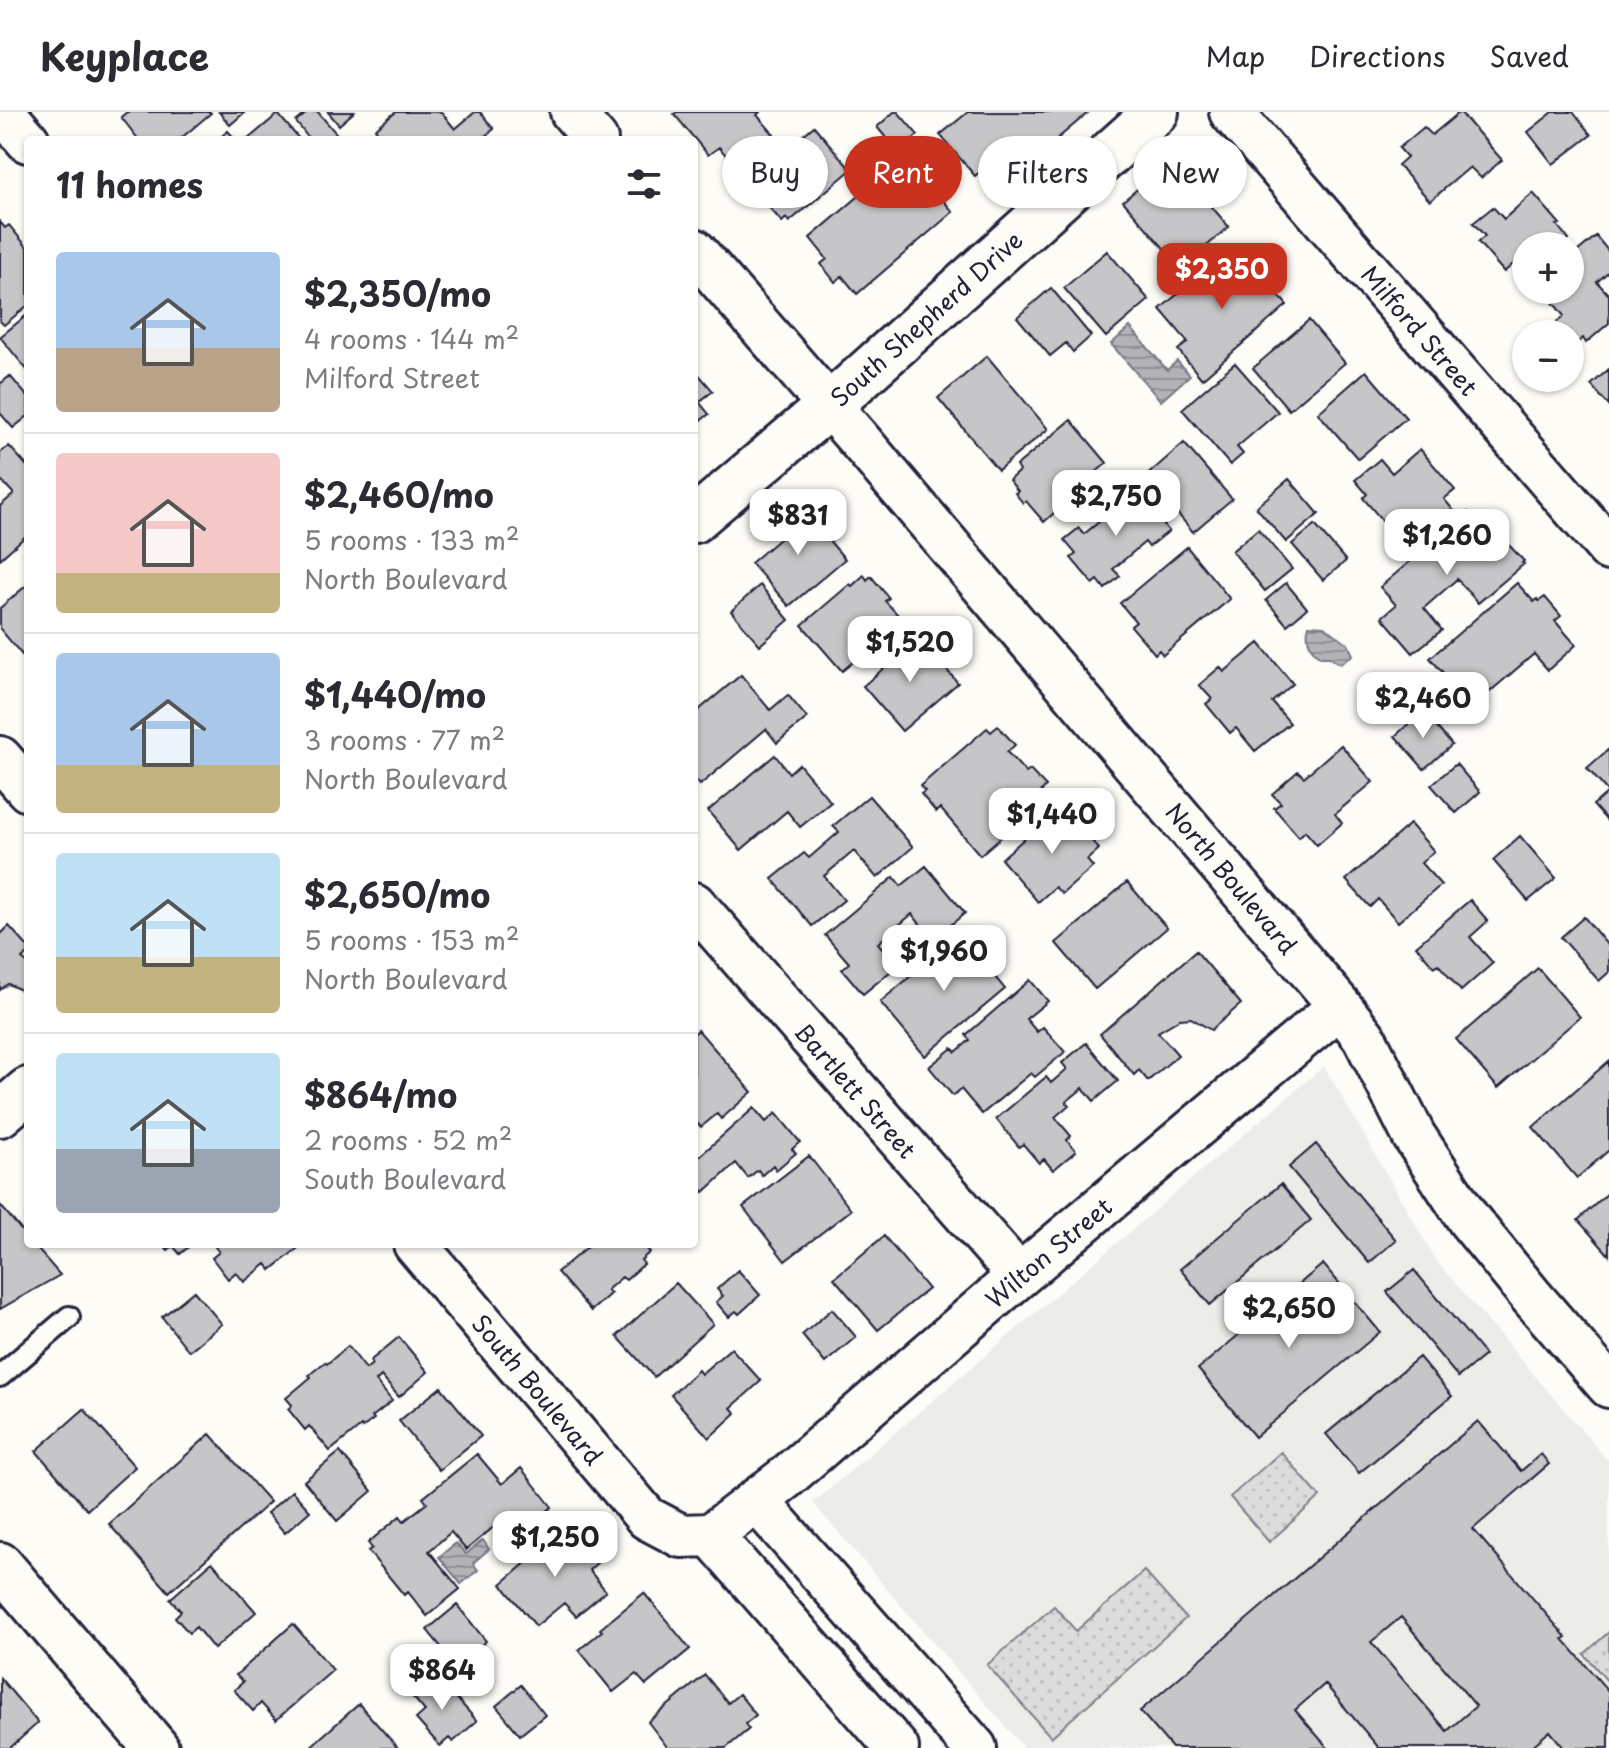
<!DOCTYPE html>
<html lang="en">
<head>
<meta charset="utf-8">
<style>
	:root { --surface:#fff; --page:#f7f7f7; --text:#2b2b33; --muted:#7c7c81; --line:#e1e1e2; --accent:#c8321e }
	body { margin:0; font-family:"Playpen Sans",sans-serif; background:var(--page); color:var(--text); height:100vh; display:flex; flex-direction:column; font-size:30px; white-space:nowrap }
	* { box-sizing:border-box; margin:0 }
	p { font-size:26px; color:var(--muted) }
	.icon { flex:none; width:44px; height:44px; fill:none; stroke:currentColor; stroke-width:2; stroke-linecap:round; stroke-linejoin:round }
	.map { position:relative; flex:1; overflow:hidden }
	.side { position:absolute; left:24px; top:24px; width:674px; height:1112px; display:flex; flex-direction:column; background:var(--surface); border-radius:8px; box-shadow:0 2px 6px #0004 }
	.side>* { flex:none }
	.hud { position:absolute; left:722px; top:24px; width:760px; height:72px; display:flex; gap:16px }
	.buttons { position:absolute; left:1512px; top:120px; display:grid; gap:16px }
	.buttons a { display:grid; place-items:center; width:72px; height:72px; border-radius:50%; background:var(--surface); box-shadow:0 2px 6px #0004; font-size:40px }
	.price { position:absolute; translate:-50% -68px; padding:0 18px; border-radius:16px; background:#fff; color:#222; font-size:26px; line-height:52px; filter:drop-shadow(0 2px 4px #0008) }
	.price::after { content:''; position:absolute; left:50%; top:48px; width:24px; height:18px; margin-left:-12px; background:inherit; clip-path:polygon(0 0,100% 0,50% 100%) }
	.price.active { background:var(--accent); color:#fff }
	ul { padding:0; list-style:none }
	li { display:flex; align-items:center; gap:24px; height:200px; padding:0 32px }
	li+li { border-top:2px solid var(--line) }
	li span { display:grid; place-items:center; flex:none; width:224px; height:160px; border-radius:8px; color:#555 }
	li>.icon { margin-inline-start:auto }
	span .icon { width:96px; height:96px; fill:#fffc; stroke-width:1 }
	li b { font-size:34px }
	h2 { display:flex; justify-content:space-between; align-items:center; height:96px; padding:0 32px; font-size:34px }
	.tag { padding:0 28px; border-radius:36px; background:var(--surface); box-shadow:0 2px 6px #0004; font-size:28px; line-height:72px }
	.tag.active { background:var(--accent); color:#fff }
	header { display:flex; align-items:center; gap:48px; box-sizing:border-box; height:112px; padding:0 40px; background:var(--surface); border-bottom:2px solid var(--line) }
	header strong { font-size:38px }
	nav { display:flex; gap:44px; margin-inline-start:auto; font-size:28px }
	.map>svg:first-child { display:block }
	.built { fill:#ecece9 }
	.park { fill:url(#park-dots); stroke:#807f8b; stroke-width:2 }
	.water { fill:url(#water-rules); stroke:#787885; stroke-width:2 }
	.building { fill:#c6c6c8; stroke:#22223b; stroke-width:2; fill-rule:evenodd }
	.lines { fill:none; stroke-linecap:round; stroke-linejoin:round }
	.service-casing { stroke:#22223b; stroke-width:26 }
	.minor-casing { stroke:#22223b; stroke-width:48 }
	.secondary-casing { stroke:#22223b; stroke-width:50 }
	.service { stroke:#fdfcf7; stroke-width:20 }
	.minor { stroke:#fdfcf7; stroke-width:42 }
	.secondary { stroke:#fdfcf7; stroke-width:44 }
	.labels { text-anchor:middle; dominant-baseline:central; stroke-width:8; stroke-linejoin:round; paint-order:stroke }
	.street-label { font-size:24px; fill:#22223b; stroke:#fdfcf7 }
</style>
</head>
<body>
<header>
<strong>Keyplace</strong>
<nav><a>Map</a><a>Directions</a><a>Saved</a></nav>
</header>
<div class="map">
<svg width="1609" height="1636" viewBox="0 0 1609 1636">
	<defs>
		<pattern id="park-dots" width="8" height="8" patternUnits="userSpaceOnUse" patternTransform="scale(2)"><rect width="8" height="8" fill="#dddcdb"/><path d="M2 2h.1M6 6h.1" fill="none" stroke="#bdbcbd" stroke-width="1.8" stroke-linecap="round"/></pattern>
		<pattern id="water-rules" width="6" height="5" patternUnits="userSpaceOnUse" patternTransform="scale(2)"><rect width="6" height="5" fill="#b2b2b7"/><path d="M0 2.5h6" fill="none" stroke="#909096"/></pattern>
	</defs>
	<rect width="100%" height="100%" fill="#fdfcf7"/>
	<filter id="ink" filterUnits="userSpaceOnUse"><feTurbulence type="fractalNoise" baseFrequency=".0125" numOctaves="2"/><feDisplacementMap in="SourceGraphic" scale="16" xChannelSelector="R" yChannelSelector="G"/><feConvolveMatrix kernelMatrix="1 2 1 2 8 2 1 2 1" color-interpolation-filters="sRGB"/></filter>
	<g filter="url(#ink)">
		<path class="built" d="M 1324,954 L 1437,1150 L 1609,1350 L 1609,1636 L 1024,1636 L 813,1391 Z"/>
		<path class="park" d="M 1281,1340 L 1320,1385 L 1269,1430 L 1230,1385 Z
			M 1144,1459 L 1186,1506 L 1051,1625 L 987,1553 L 1054,1494 L 1076,1519 Z
			M 1609,1520 L 1609,1571 L 1584,1542 Z"/>
		<path class="water" d="M 1130,215 L 1167,258 L 1177,249 L 1190,263 L 1161,289 L 1111,232 Z
			M 1309,513 L 1324,514 L 1348,532 L 1353,543 L 1340,552 L 1329,545 L 1320,545 C 1310,537 1305,526 1309,513 Z
			M 483,1428 L 489,1437 L 473,1451 L 478,1458 L 461,1472 L 439,1445 L 456,1431 L 466,1442 Z"/>
		<path class="building" d="M 127,0 L 210,0 L 211,1 L 179,28 L 139,28 L 121,5 Z
			M 219,0 L 245,0 L 230,13 Z
			M 308,0 L 318,0 L 340,26 L 337,28 L 310,28 L 296,10 Z
			M 328,0 L 354,0 L 339,13 Z
			M 396,0 L 441,0 L 455,17 L 475,0 L 480,0 L 494,17 L 480,28 L 384,28 L 375,17 Z
			M 677,0 L 760,0 L 757,3 L 777,26 L 739,58 L 719,35 L 708,43 L 674,2 Z
			M 894,0 L 898,0 L 918,23 L 897,39 L 877,15 Z
			M 968,0 L 1089,0 L 1020,58 L 1004,39 L 975,64 L 940,23 Z
			M 1460,0 L 1502,48 L 1481,66 L 1470,55 L 1430,89 L 1398,53 L 1407,45 L 1399,36 L 1424,15 L 1432,23 Z
			M 1553,0 L 1573,0 L 1591,23 L 1553,52 L 1528,20 Z
			M 278,2 L 300,28 L 247,28 Z
			M 814,14 L 851,58 L 789,110 L 786,106 L 782,110 L 767,93 L 771,89 L 752,66 Z
			M 228,19 L 236,28 L 217,28 Z
			M 906,44 L 953,100 L 857,182 L 842,164 L 835,170 L 821,152 L 827,147 L 810,126 Z
			M 1172,48 L 1229,115 L 1181,156 L 1123,89 Z
			M 1533,81 L 1560,112 L 1557,113 L 1569,128 L 1563,134 L 1540,134 L 1537,131 L 1534,134 L 1526,134 L 1526,141 L 1504,160 L 1478,130 L 1485,124 L 1473,111 L 1493,95 L 1504,107 Z
			M 0,110 L 5,116 L 9,113 L 28,136 L 28,193 L 4,213 L 0,209 Z
			M 1596,124 L 1609,140 L 1609,159 L 1597,170 L 1609,183 L 1609,211 L 1586,231 L 1583,226 L 1570,238 L 1570,222 L 1549,222 L 1547,219 L 1564,204 L 1543,178 L 1570,178 L 1570,146 Z
			M 1235,133 L 1287,193 L 1202,267 L 1178,238 L 1188,230 L 1160,197 Z
			M 1107,139 L 1149,188 L 1106,225 L 1064,176 Z
			M 1051,176 L 1091,224 L 1073,240 L 1066,231 L 1050,244 L 1017,205 Z
			M 28,202 L 28,259 L 0,225 Z
			M 1309,208 L 1345,251 L 1289,298 L 1253,256 Z
			M 987,244 L 1048,317 L 998,358 L 938,286 Z
			M 1235,251 L 1278,300 L 1237,335 L 1243,342 L 1230,353 L 1182,297 Z
			M 694,257 L 713,279 L 699,290 L 709,302 L 694,314 Z
			M 1609,257 L 1609,294 L 1591,273 Z
			M 1366,259 L 1406,306 L 1358,347 L 1318,301 Z
			M 10,264 L 28,285 L 28,304 L 13,316 L 0,301 L 0,272 Z
			M 1071,308 L 1107,351 L 1061,390 L 1063,393 L 1044,410 L 1026,389 L 1023,391 L 1015,381 L 1018,379 L 1009,368 L 1019,359 L 1016,354 Z
			M 1184,331 L 1232,387 L 1193,420 L 1146,364 Z
			M 9,334 L 28,355 L 28,422 L 0,447 L 0,394 L 14,382 L 0,367 L 0,341 Z
			M 1420,337 L 1455,378 L 1444,387 L 1454,399 L 1433,417 L 1423,406 L 1398,427 L 1363,386 L 1367,382 L 1355,368 L 1380,347 L 1392,361 Z
			M 1289,367 L 1319,402 L 1286,430 L 1256,395 Z
			M 1131,373 L 1169,419 L 1149,435 L 1145,430 L 1113,457 L 1120,464 L 1105,477 L 1098,468 L 1093,472 L 1071,446 L 1076,442 L 1064,428 L 1079,416 L 1084,422 L 1116,396 L 1111,390 Z
			M 802,396 L 806,401 L 811,396 L 826,413 L 820,418 L 845,447 L 789,494 L 751,451 L 785,422 L 779,415 Z
			M 1468,400 L 1481,416 L 1488,411 L 1524,449 L 1522,451 L 1524,452 L 1478,491 L 1457,467 L 1424,496 L 1442,518 L 1413,541 L 1382,505 L 1396,493 L 1380,475 Z
			M 1315,413 L 1346,449 L 1323,468 L 1292,432 Z
			M 1258,417 L 1292,457 L 1265,479 L 1232,439 Z
			M 1187,435 L 1230,487 L 1163,543 L 1159,538 L 1155,542 L 1131,514 L 1136,510 L 1120,491 Z
			M 864,463 L 867,468 L 871,464 L 889,486 L 885,489 L 898,503 L 881,517 L 875,509 L 853,528 L 864,541 L 842,559 L 802,513 L 850,472 L 852,474 Z
			M 1286,471 L 1307,496 L 1287,513 L 1266,488 Z
			M 1517,471 L 1534,490 L 1537,487 L 1539,489 L 1545,485 L 1561,504 L 1555,509 L 1576,533 L 1548,558 L 1534,542 L 1486,583 L 1473,568 L 1460,580 L 1430,546 Z
			M 28,472 L 28,537 L 22,543 L 0,517 L 0,496 Z
			M 760,473 L 789,508 L 760,533 L 731,499 Z
			M 919,526 L 958,571 L 902,619 L 863,574 Z
			M 1259,531 L 1293,572 L 1272,590 L 1290,611 L 1255,639 L 1236,616 L 1230,621 L 1206,592 L 1212,587 L 1199,573 L 1220,555 L 1224,560 Z
			M 741,563 L 770,598 L 788,583 L 807,606 L 777,631 L 766,617 L 700,673 L 694,666 L 694,602 Z
			M 1423,599 L 1452,633 L 1424,657 L 1395,624 Z
			M 998,614 L 1015,633 L 1007,640 L 1026,661 L 1030,658 L 1046,675 L 1041,679 L 1047,686 L 980,743 L 940,696 L 936,700 L 921,682 L 925,679 L 920,674 L 987,616 L 991,620 Z
			M 1341,633 L 1373,670 L 1335,702 L 1342,711 L 1317,733 L 1305,719 L 1299,725 L 1274,696 L 1281,691 L 1272,682 L 1298,659 L 1304,665 Z
			M 1609,637 L 1609,711 L 1593,693 L 1608,680 L 1587,656 Z
			M 775,643 L 789,661 L 799,652 L 831,690 L 800,715 L 787,699 L 741,738 L 708,699 Z
			M 1456,652 L 1480,680 L 1456,701 L 1431,673 Z
			M 869,684 L 913,735 L 877,766 L 854,739 L 824,764 L 844,788 L 812,814 L 772,767 L 804,741 L 809,746 L 839,720 L 833,714 Z
			M 1062,694 L 1099,737 L 1087,748 L 1093,755 L 1062,782 L 1055,775 L 1038,790 L 1001,747 Z
			M 1410,712 L 1434,739 L 1421,751 L 1441,773 L 1398,810 L 1378,787 L 1370,795 L 1346,768 Z
			M 1520,724 L 1556,766 L 1528,789 L 1493,748 Z
			M 926,754 L 965,801 L 933,828 L 912,802 L 878,831 L 897,854 L 863,882 L 842,857 L 849,851 L 825,823 L 894,765 L 901,774 Z
			M 1127,770 L 1167,816 L 1095,877 L 1056,831 Z
			M 1470,788 L 1488,809 L 1470,825 L 1493,851 L 1461,879 L 1438,852 L 1434,855 L 1416,834 Z
			M 1584,805 L 1609,835 L 1609,860 L 1599,869 L 1561,825 Z
			M 9,814 L 28,835 L 28,842 L 22,847 L 28,852 L 28,873 L 21,878 L 8,872 L 0,878 L 0,823 Z
			M 968,816 L 994,847 L 986,854 L 1005,877 L 925,944 L 880,890 Z
			M 1196,839 L 1241,892 L 1211,918 L 1191,906 L 1180,907 L 1158,920 L 1178,943 L 1148,969 L 1139,958 L 1134,963 L 1100,922 Z
			M 1538,856 L 1580,905 L 1498,976 L 1456,927 Z
			M 1030,868 L 1048,889 L 1026,907 L 1037,920 L 1043,915 L 1065,940 L 1035,965 L 1031,961 L 982,1002 L 961,977 L 953,984 L 929,955 L 952,936 L 956,940 L 970,928 L 966,923 Z
			M 698,918 L 752,980 L 721,1007 L 717,1002 L 701,1015 L 694,1008 L 694,922 Z
			M 1086,931 L 1118,969 L 1094,989 L 1083,976 L 1066,990 L 1069,993 L 1055,1005 L 1071,1024 L 1067,1028 L 1076,1039 L 1053,1058 L 1044,1047 L 1039,1051 L 1023,1032 L 1019,1035 L 996,1007 L 1046,965 L 1051,971 L 1067,957 L 1062,951 Z
			M 1609,949 L 1609,1038 L 1577,1066 L 1533,1015 Z
			M 754,996 L 766,1010 L 776,1001 L 800,1030 L 792,1037 L 796,1041 L 776,1058 L 773,1053 L 762,1063 L 758,1058 L 748,1066 L 736,1051 L 704,1080 L 694,1069 L 694,1049 Z
			M 1316,1032 L 1396,1128 L 1369,1151 L 1289,1055 Z
			M 809,1044 L 851,1098 L 785,1149 L 743,1095 Z
			M 1281,1072 L 1311,1108 L 1210,1193 L 1180,1157 Z
			M 1609,1080 L 1609,1143 L 1578,1108 Z
			M 0,1093 L 28,1126 L 28,1132 L 33,1132 L 60,1163 L 0,1197 Z
			M 884,1124 L 928,1177 L 878,1218 L 834,1166 Z
			M 163,1132 L 192,1132 L 180,1142 L 173,1134 L 168,1138 Z
			M 219,1132 L 303,1132 L 271,1158 L 266,1152 L 244,1170 L 236,1160 L 228,1167 L 212,1146 L 219,1140 L 215,1135 Z
			M 591,1132 L 642,1132 L 650,1140 L 641,1148 L 644,1152 L 626,1168 L 622,1165 L 607,1178 L 611,1181 L 591,1199 L 557,1160 Z
			M 1323,1152 L 1380,1220 L 1255,1325 L 1198,1257 Z
			M 738,1158 L 760,1183 L 739,1202 L 736,1199 L 729,1205 L 716,1190 L 723,1184 L 717,1177 Z
			M 1414,1158 L 1485,1243 L 1458,1265 L 1387,1180 Z
			M 676,1171 L 713,1212 L 654,1265 L 617,1224 Z
			M 194,1179 L 222,1212 L 189,1239 L 162,1205 Z
			M 832,1197 L 856,1225 L 825,1251 L 802,1223 Z
			M 399,1225 L 428,1260 L 399,1285 L 381,1264 L 376,1269 L 392,1289 L 372,1305 L 374,1307 L 362,1316 L 361,1314 L 330,1339 L 309,1314 L 305,1318 L 288,1297 L 292,1293 L 286,1286 L 311,1265 L 309,1263 L 325,1250 L 327,1252 L 348,1234 L 366,1257 L 372,1252 L 370,1249 Z
			M 731,1236 L 761,1269 L 731,1296 L 736,1301 L 709,1326 L 671,1283 L 698,1258 L 701,1262 Z
			M 1419,1245 L 1452,1284 L 1359,1361 L 1326,1322 Z
			M 441,1275 L 481,1324 L 439,1358 L 399,1309 Z
			M 84,1297 L 135,1355 L 87,1398 L 36,1339 Z
			M 1478,1309 L 1521,1359 L 1541,1342 L 1549,1352 L 1473,1417 L 1566,1525 L 1563,1527 L 1609,1580 L 1609,1636 L 1564,1636 L 1550,1619 L 1530,1636 L 1379,1636 L 1325,1572 L 1295,1598 L 1328,1636 L 1172,1636 L 1140,1599 ZM 1401,1505 L 1476,1594 L 1447,1619 L 1371,1530 Z
			M 210,1322 L 270,1390 L 169,1480 L 109,1412 Z
			M 340,1340 L 372,1379 L 337,1409 L 304,1369 Z
			M 477,1342 L 502,1372 L 521,1356 L 552,1395 L 509,1431 L 495,1414 L 466,1438 L 451,1420 L 429,1439 L 460,1477 L 427,1504 L 408,1480 L 404,1483 L 368,1439 L 372,1436 L 368,1431 L 400,1404 L 404,1409 L 427,1391 L 423,1386 Z
			M 292,1379 L 310,1399 L 285,1421 L 267,1401 Z
			M 569,1417 L 597,1451 L 589,1458 L 606,1479 L 576,1504 L 564,1491 L 536,1514 L 501,1472 L 529,1448 L 527,1445 L 558,1420 L 561,1424 Z
			M 212,1450 L 256,1500 L 214,1537 L 196,1515 L 189,1521 L 175,1505 L 181,1499 L 170,1487 Z
			M 644,1481 L 690,1537 L 646,1573 L 636,1562 L 613,1580 L 579,1538 L 602,1519 L 600,1517 Z
			M 457,1493 L 486,1529 L 456,1553 L 427,1518 Z
			M 293,1512 L 333,1558 L 276,1608 L 261,1591 L 253,1599 L 234,1578 L 243,1570 L 236,1563 Z
			M 436,1563 L 477,1609 L 453,1630 L 449,1626 L 440,1634 L 416,1607 L 425,1599 L 412,1584 Z
			M 705,1563 L 728,1591 L 739,1582 L 756,1603 L 745,1612 L 749,1617 L 726,1636 L 668,1636 L 648,1610 Z
			M 0,1566 L 38,1611 L 10,1636 L 0,1636 Z
			M 521,1573 L 545,1603 L 520,1623 L 496,1594 Z
			M 359,1592 L 398,1636 L 309,1636 Z"/>
		<g class="lines">
			<defs>
				<path id="service" d="M 0,1264 L 69,1205"/>
				<path id="minor" d="M 3,0 L 28,29
					M 572,0 L 596,28
					M 1231,0 L 1609,437
					M 694,138 L 860,329 L 1340,894 L 1364,925 L 1414,1024 L 1469,1108 L 1531,1184 L 1609,1274
					M 0,646 L 28,678
					M 694,792 L 1019,1164
					M 415,1132 L 647,1406 L 681,1424 L 711,1423 L 784,1367 L 1019,1164 L 1340,894
					M 756,1388 L 975,1636
					M 711,1423 L 897,1636"/>
				<path id="secondary" d="M 694,408 L 830,293 L 1156,0
					M 0,1002 L 28,978
					M 0,1453 L 156,1636"/>
			</defs>
			<use href="#service" class="service-casing"/>
			<use href="#minor" class="minor-casing"/>
			<use href="#secondary" class="secondary-casing"/>
			<use href="#service" class="service"/>
			<use href="#minor" class="minor"/>
			<use href="#secondary" class="secondary"/>
		</g>
	</g>
	<g class="labels">
		<g class="street-label">
			<text transform="translate(926 206) rotate(-42)">South Shepherd Drive</text>
			<text transform="translate(1420 218) rotate(49)">Milford Street</text>
			<text transform="translate(1232 766) rotate(50)">North Boulevard</text>
			<text transform="translate(856 978) rotate(49)">Bartlett Street</text>
			<text transform="translate(1048 1140) rotate(-40)">Wilton Street</text>
			<text transform="translate(538 1277) rotate(50)">South Boulevard</text>
		</g>
	</g>
</svg>
<div class="buttons">
<a>+</a>
<a>−</a>
</div>
<b class="price active" style="left:1222px;top:199px">$2,350</b>
<b class="price" style="left:1116px;top:426px">$2,750</b>
<b class="price" style="left:798px;top:445px">$831</b>
<b class="price" style="left:1447px;top:465px">$1,260</b>
<b class="price" style="left:910px;top:572px">$1,520</b>
<b class="price" style="left:1423px;top:628px">$2,460</b>
<b class="price" style="left:1052px;top:744px">$1,440</b>
<b class="price" style="left:944px;top:881px">$1,960</b>
<b class="price" style="left:1289px;top:1238px">$2,650</b>
<b class="price" style="left:555px;top:1467px">$1,250</b>
<b class="price" style="left:442px;top:1600px">$864</b>
<div class="hud">
<a class="tag">Buy</a>
<a class="tag active">Rent</a>
<a class="tag">Filters</a>
<a class="tag">New</a>
</div>
<section class="side">
<h2>11 homes<svg class="icon" aria-label="filters" viewBox="0 0 24 24"><path d="M4 7h16M4 17h16"/><circle cx="9" cy="7" r="2"/><circle cx="15" cy="17" r="2"/></svg></h2>
<ul>
<li><span style="background:linear-gradient(#a9c7e8 60%,#b9a48a 0)"><svg class="icon" aria-label="home" viewBox="0 0 24 24"><path d="M3 11l9-7 9 7M6 9v11h12V9"/></svg></span><div><b>$2,350/mo</b><p>4 rooms · 144 m²</p><p>Milford Street</p></div></li>
<li><span style="background:linear-gradient(#f6c9c9 75%,#c2b280 0)"><svg class="icon" aria-label="home" viewBox="0 0 24 24"><path d="M3 11l9-7 9 7M6 9v11h12V9"/></svg></span><div><b>$2,460/mo</b><p>5 rooms · 133 m²</p><p>North Boulevard</p></div></li>
<li><span style="background:linear-gradient(#a9c7e8 70%,#c2b280 0)"><svg class="icon" aria-label="home" viewBox="0 0 24 24"><path d="M3 11l9-7 9 7M6 9v11h12V9"/></svg></span><div><b>$1,440/mo</b><p>3 rooms · 77 m²</p><p>North Boulevard</p></div></li>
<li><span style="background:linear-gradient(#bfe0f5 65%,#c2b280 0)"><svg class="icon" aria-label="home" viewBox="0 0 24 24"><path d="M3 11l9-7 9 7M6 9v11h12V9"/></svg></span><div><b>$2,650/mo</b><p>5 rooms · 153 m²</p><p>North Boulevard</p></div></li>
<li><span style="background:linear-gradient(#bfe0f5 60%,#9aa5b1 0)"><svg class="icon" aria-label="home" viewBox="0 0 24 24"><path d="M3 11l9-7 9 7M6 9v11h12V9"/></svg></span><div><b>$864/mo</b><p>2 rooms · 52 m²</p><p>South Boulevard</p></div></li>
</ul>
</section>
</div>
</body>
</html>
